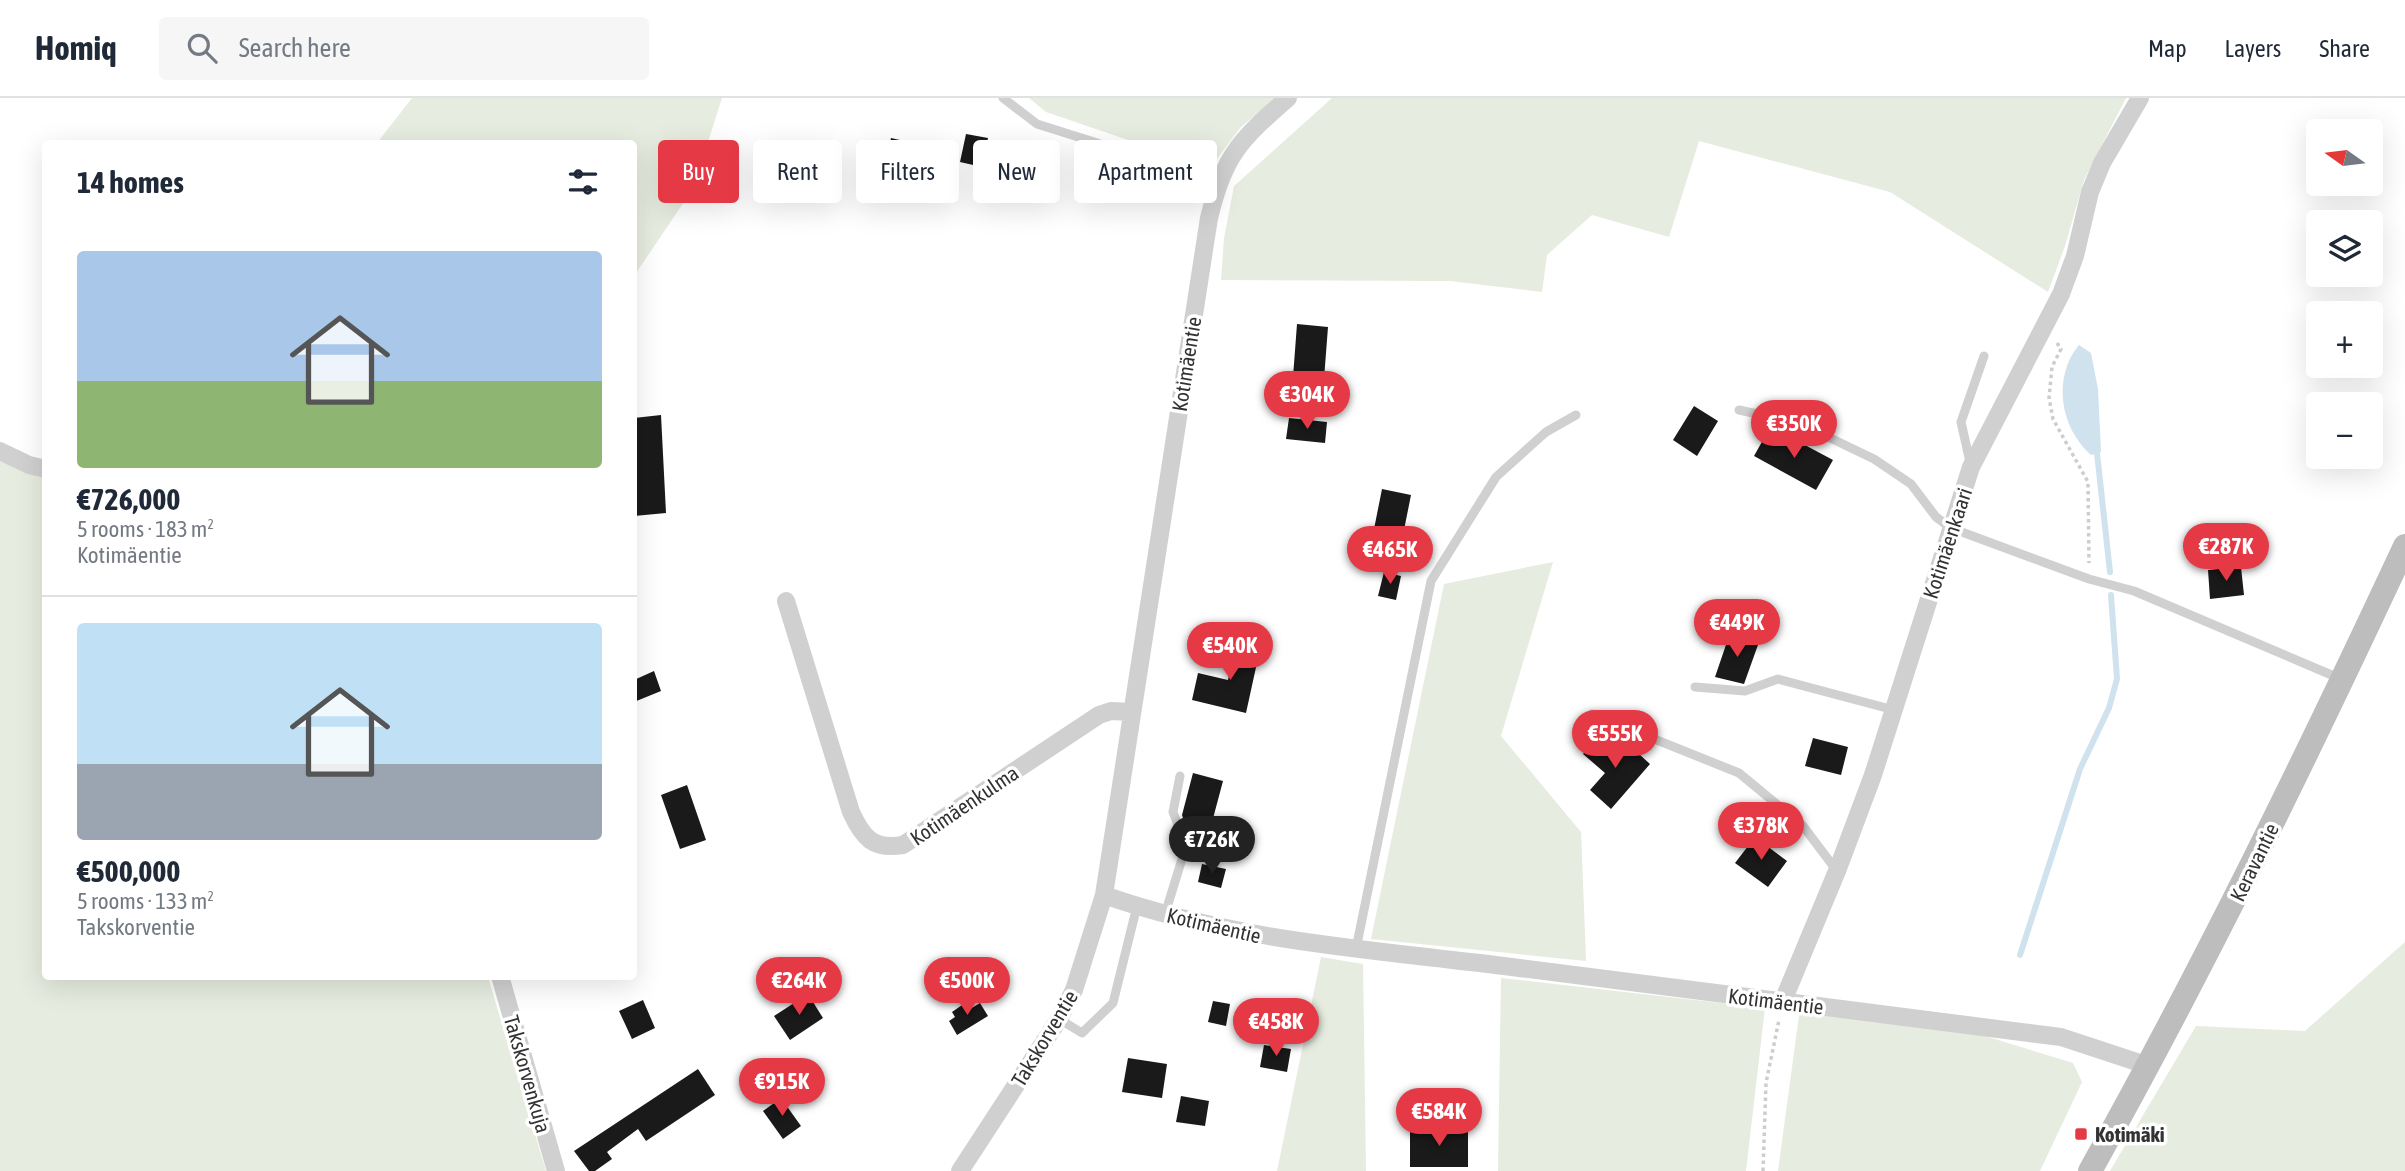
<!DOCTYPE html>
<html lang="en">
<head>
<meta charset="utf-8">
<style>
	:root { --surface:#fff; --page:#f6f6f7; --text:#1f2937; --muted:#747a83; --line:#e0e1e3; --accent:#e63946 }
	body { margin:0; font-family:"Asap Condensed",sans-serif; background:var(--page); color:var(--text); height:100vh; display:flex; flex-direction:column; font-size:26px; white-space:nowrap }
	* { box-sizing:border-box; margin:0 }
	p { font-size:23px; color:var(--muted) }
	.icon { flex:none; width:38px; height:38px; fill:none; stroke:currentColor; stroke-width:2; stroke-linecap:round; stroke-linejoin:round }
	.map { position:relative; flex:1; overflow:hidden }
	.drawer { position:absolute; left:42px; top:42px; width:595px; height:840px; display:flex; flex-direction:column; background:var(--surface); border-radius:7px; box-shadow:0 7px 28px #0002 }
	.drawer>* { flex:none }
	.top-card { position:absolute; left:658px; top:42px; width:665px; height:63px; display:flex; gap:14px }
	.needle { width:46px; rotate:284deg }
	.fabs { position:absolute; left:2306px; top:21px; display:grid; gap:14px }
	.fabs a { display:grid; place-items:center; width:77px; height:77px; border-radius:7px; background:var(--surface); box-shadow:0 7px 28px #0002; font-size:35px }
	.price { position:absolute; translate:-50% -60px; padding:0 16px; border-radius:24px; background:var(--accent); color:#fff; font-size:23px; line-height:46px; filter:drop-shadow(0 2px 4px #0008) }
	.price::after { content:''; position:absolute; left:50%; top:42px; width:21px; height:16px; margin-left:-10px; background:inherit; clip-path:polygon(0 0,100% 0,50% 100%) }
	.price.current { background:#222; color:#fff }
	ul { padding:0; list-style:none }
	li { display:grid; align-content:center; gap:14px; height:371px; padding:0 35px }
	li+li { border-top:2px solid var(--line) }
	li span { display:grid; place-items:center; height:217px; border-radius:7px; color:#555 }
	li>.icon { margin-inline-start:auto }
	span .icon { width:126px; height:126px; fill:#fffc; stroke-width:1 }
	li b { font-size:30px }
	h2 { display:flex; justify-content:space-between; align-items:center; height:84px; padding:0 35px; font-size:30px }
	.chip { padding:0 24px; border-radius:7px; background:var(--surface); box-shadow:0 7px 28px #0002; font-size:24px; line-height:63px }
	.chip.current { background:var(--accent); color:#fff }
	header { display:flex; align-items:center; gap:42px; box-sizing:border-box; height:98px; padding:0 35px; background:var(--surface); border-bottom:2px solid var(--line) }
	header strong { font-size:33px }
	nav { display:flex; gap:38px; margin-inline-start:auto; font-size:24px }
	.search { width:490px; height:63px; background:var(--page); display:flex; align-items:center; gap:18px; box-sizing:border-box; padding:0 24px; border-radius:7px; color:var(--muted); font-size:26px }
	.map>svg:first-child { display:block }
	.green { fill:#e6ecdf }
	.water { fill:#cfe2ee }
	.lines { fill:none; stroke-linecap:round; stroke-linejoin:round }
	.stream { stroke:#cfe2ee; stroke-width:6 }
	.building { fill:#1a1a1a }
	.path { stroke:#cdcdcd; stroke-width:3.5; stroke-dasharray:3.5 3.5; stroke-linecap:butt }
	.lane { stroke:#d0d0d0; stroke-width:9 }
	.street { stroke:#d0d0d0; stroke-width:18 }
	.secondary { stroke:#bdbdbd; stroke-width:24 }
	.poi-dot { fill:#e63946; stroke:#fff; stroke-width:2.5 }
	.labels { text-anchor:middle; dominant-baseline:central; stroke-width:7; stroke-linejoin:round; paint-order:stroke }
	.street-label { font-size:21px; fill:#333; stroke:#fff }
	.poi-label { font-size:21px; font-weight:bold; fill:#333; stroke:#fff; text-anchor:start }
</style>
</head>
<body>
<header>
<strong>Homiq</strong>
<div class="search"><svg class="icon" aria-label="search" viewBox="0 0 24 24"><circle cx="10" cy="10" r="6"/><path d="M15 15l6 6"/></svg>Search here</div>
<nav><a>Map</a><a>Layers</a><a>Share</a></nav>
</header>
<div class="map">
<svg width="2405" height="1073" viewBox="0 0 2405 1073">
	<rect width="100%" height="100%" fill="#fff"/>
	<path class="green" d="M 412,0 L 722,0 L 707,47 L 707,98 L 686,101 L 636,175 L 634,198 L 634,46 L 377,45 Z
		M 1029,0 L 1276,0 L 1241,29 L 1210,70 L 1046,14 Z
		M 1332,0 L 2126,0 L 2084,82 L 2065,148 L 2048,194 L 1890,94 L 1699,43 L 1669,139 L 1592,117 L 1547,157 L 1542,194 L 1450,183 L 1221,182 L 1224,140 L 1234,88 Z
		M 0,358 L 45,377 L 46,878 L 488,879 L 546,1073 L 0,1073 Z
		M 1553,464 L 1501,638 L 1581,734 L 1586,863 L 1371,841 L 1444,486 Z
		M 2405,844 L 2405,1073 L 2110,1073 L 2196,928 L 2305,933 Z
		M 1321,859 L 1363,866 L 1366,1073 L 1277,1073 Z
		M 1501,880 L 1765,910 L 1746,1073 L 1498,1073 Z
		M 1800,910 L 1972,934 L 2073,965 L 2082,984 L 2040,1073 L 1778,1073 Z"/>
	<path class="water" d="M 2079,247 L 2091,255 L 2098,291 L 2101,354 L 2091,357 C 2060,330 2052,279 2079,247 Z"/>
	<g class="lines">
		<path class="stream" d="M 2097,355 L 2110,474
			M 2020,857 L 2080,671 L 2109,610 L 2117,581 L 2111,497"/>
	</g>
	<path class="building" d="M 966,36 L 988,40 L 982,69 L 960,64 Z
		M 891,40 L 931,49 L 925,76 L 885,67 Z
		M 1297,226 L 1328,229 L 1324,281 L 1293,279 Z
		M 1694,308 L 1718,323 L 1697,358 L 1673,342 Z
		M 661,317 L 666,415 L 634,418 L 634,320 Z
		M 1289,320 L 1327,324 L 1325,345 L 1286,341 Z
		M 1768,333 L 1800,351 L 1803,346 L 1833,362 L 1816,392 L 1754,358 Z
		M 1382,391 L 1411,397 L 1403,437 L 1374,431 Z
		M 2241,469 L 2244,497 L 2210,501 L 2208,472 Z
		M 1384,474 L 1401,478 L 1396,502 L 1378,498 Z
		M 1730,535 L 1759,544 L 1744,586 L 1715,579 Z
		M 1236,545 L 1260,551 L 1246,615 L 1192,602 L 1198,575 L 1228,582 Z
		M 654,573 L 661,593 L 634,604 L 634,582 Z
		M 1600,637 L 1621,656 L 1629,647 L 1650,666 L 1611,711 L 1590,692 L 1605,675 L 1583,656 Z
		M 1813,640 L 1848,649 L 1841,677 L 1805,668 Z
		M 1193,675 L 1223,683 L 1211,728 L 1183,720 L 1182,717 Z
		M 687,687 L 706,742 L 680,751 L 661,697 Z
		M 1755,739 L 1787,763 L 1768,789 L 1735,765 Z
		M 1202,766 L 1226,771 L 1221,790 L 1198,784 Z
		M 808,896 L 823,920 L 790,942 L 774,918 Z
		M 643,902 L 655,930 L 632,941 L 619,913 Z
		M 1213,903 L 1230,906 L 1226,928 L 1208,924 Z
		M 965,905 L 970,911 L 980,905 L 988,918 L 957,937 L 949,923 L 955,919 L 952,914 Z
		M 1264,947 L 1291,951 L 1287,974 L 1260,969 Z
		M 1128,960 L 1167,966 L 1162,1000 L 1122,994 Z
		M 698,971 L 715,997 L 646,1043 L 638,1031 L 607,1054 L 612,1061 L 595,1073 L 589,1073 L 574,1053 Z
		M 1181,998 L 1209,1003 L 1205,1028 L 1176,1024 Z
		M 781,1000 L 801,1028 L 783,1041 L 763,1013 Z
		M 1468,1031 L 1468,1069 L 1410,1069 L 1410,1032 Z"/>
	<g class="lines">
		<path class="path" d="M 2057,245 L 2061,251 L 2052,269 L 2049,300 L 2053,321 L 2088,384 L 2089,465
			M 1763,1073 L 1766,985 L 1779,922"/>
		<path class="lane" d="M 1003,0 L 1037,26 L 1218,83
			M 1739,312 L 1799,325 L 1874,361 L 1911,386 L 1936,419 L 1951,430 L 2089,481 L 2134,493 L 2341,581
			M 1970,364 L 1961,324 L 1984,258
			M 1695,589 L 1745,593 L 1778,581 L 1894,612
			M 1592,616 L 1739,675 L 1803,728 L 1837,773
			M 1165,816 L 1186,748 L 1173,714 L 1180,678
			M 1356,851 L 1431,483 L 1496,379 L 1546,334 L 1576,317
			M 1059,921 L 1082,935 L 1113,905 L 1137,808"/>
		<path class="street" d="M 1288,0 C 1239,43 1225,56 1209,120 L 1104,797 C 1235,843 1368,851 1504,868 C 1690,892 1876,915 2061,939 L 2149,968
			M 0,353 L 29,367 L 46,371
			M 786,503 L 851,714 C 863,740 873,752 903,747 L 1099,617 L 1111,613 L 1132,614
			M 500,878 L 556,1073
			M 1783,903 L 1837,773 L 1873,677 L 1971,369 L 2061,196 L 2075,158 L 2090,94 L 2102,65 L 2140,0
			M 960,1073 L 1059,921 L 1074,892 L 1104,797"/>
		<path class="secondary" d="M 2090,1073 C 2204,869 2306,660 2405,448"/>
	</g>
	<rect class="poi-dot" x="2074" y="1029" width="14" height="14" rx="3.5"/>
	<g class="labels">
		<g class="street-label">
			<text transform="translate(1186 266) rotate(-81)">Kotimäentie</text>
			<text transform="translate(1947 445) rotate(-72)">Kotimäenkaari</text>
			<text transform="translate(964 707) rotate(-34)">Kotimäenkulma</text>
			<text transform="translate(2254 764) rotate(-64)">Keravantie</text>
			<text transform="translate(1214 827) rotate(13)">Kotimäentie</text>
			<text transform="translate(1776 903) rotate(7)">Kotimäentie</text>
			<text transform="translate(1044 940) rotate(-59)">Takskorventie</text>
			<text transform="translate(528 976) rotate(74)">Takskorvenkuja</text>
		</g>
		<g class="poi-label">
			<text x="2095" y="1036">Kotimäki</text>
		</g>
	</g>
</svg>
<div class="fabs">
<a><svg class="needle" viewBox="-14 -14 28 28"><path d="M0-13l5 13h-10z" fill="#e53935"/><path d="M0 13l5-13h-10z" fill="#747a83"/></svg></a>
<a><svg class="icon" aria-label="layers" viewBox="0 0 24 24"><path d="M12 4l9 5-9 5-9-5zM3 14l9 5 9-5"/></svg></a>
<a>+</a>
<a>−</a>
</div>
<b class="price" style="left:1307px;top:333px">€304K</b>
<b class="price" style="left:1794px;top:362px">€350K</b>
<b class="price" style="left:2226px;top:485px">€287K</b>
<b class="price" style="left:1390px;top:488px">€465K</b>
<b class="price" style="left:1737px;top:561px">€449K</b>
<b class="price" style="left:1230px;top:584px">€540K</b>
<b class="price" style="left:1615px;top:672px">€555K</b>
<b class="price" style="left:1761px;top:764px">€378K</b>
<b class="price current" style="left:1212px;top:778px">€726K</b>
<b class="price" style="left:799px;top:919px">€264K</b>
<b class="price" style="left:967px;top:919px">€500K</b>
<b class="price" style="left:1276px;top:960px">€458K</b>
<b class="price" style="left:782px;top:1020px">€915K</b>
<b class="price" style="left:1439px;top:1050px">€584K</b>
<div class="top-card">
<a class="chip current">Buy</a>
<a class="chip">Rent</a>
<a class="chip">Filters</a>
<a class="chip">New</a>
<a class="chip">Apartment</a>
</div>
<section class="drawer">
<h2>14 homes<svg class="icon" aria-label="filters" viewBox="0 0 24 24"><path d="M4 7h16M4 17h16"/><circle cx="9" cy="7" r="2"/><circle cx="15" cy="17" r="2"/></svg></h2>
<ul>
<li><span style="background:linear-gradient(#a9c7e8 60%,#8fb573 0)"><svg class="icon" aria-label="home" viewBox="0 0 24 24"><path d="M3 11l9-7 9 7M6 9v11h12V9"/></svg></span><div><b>€726,000</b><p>5 rooms · 183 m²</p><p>Kotimäentie</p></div></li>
<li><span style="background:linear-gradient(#bfe0f5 65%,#9aa5b1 0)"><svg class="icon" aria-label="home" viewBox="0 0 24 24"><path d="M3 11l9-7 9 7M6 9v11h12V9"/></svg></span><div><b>€500,000</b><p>5 rooms · 133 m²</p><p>Takskorventie</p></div></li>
</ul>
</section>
</div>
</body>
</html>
